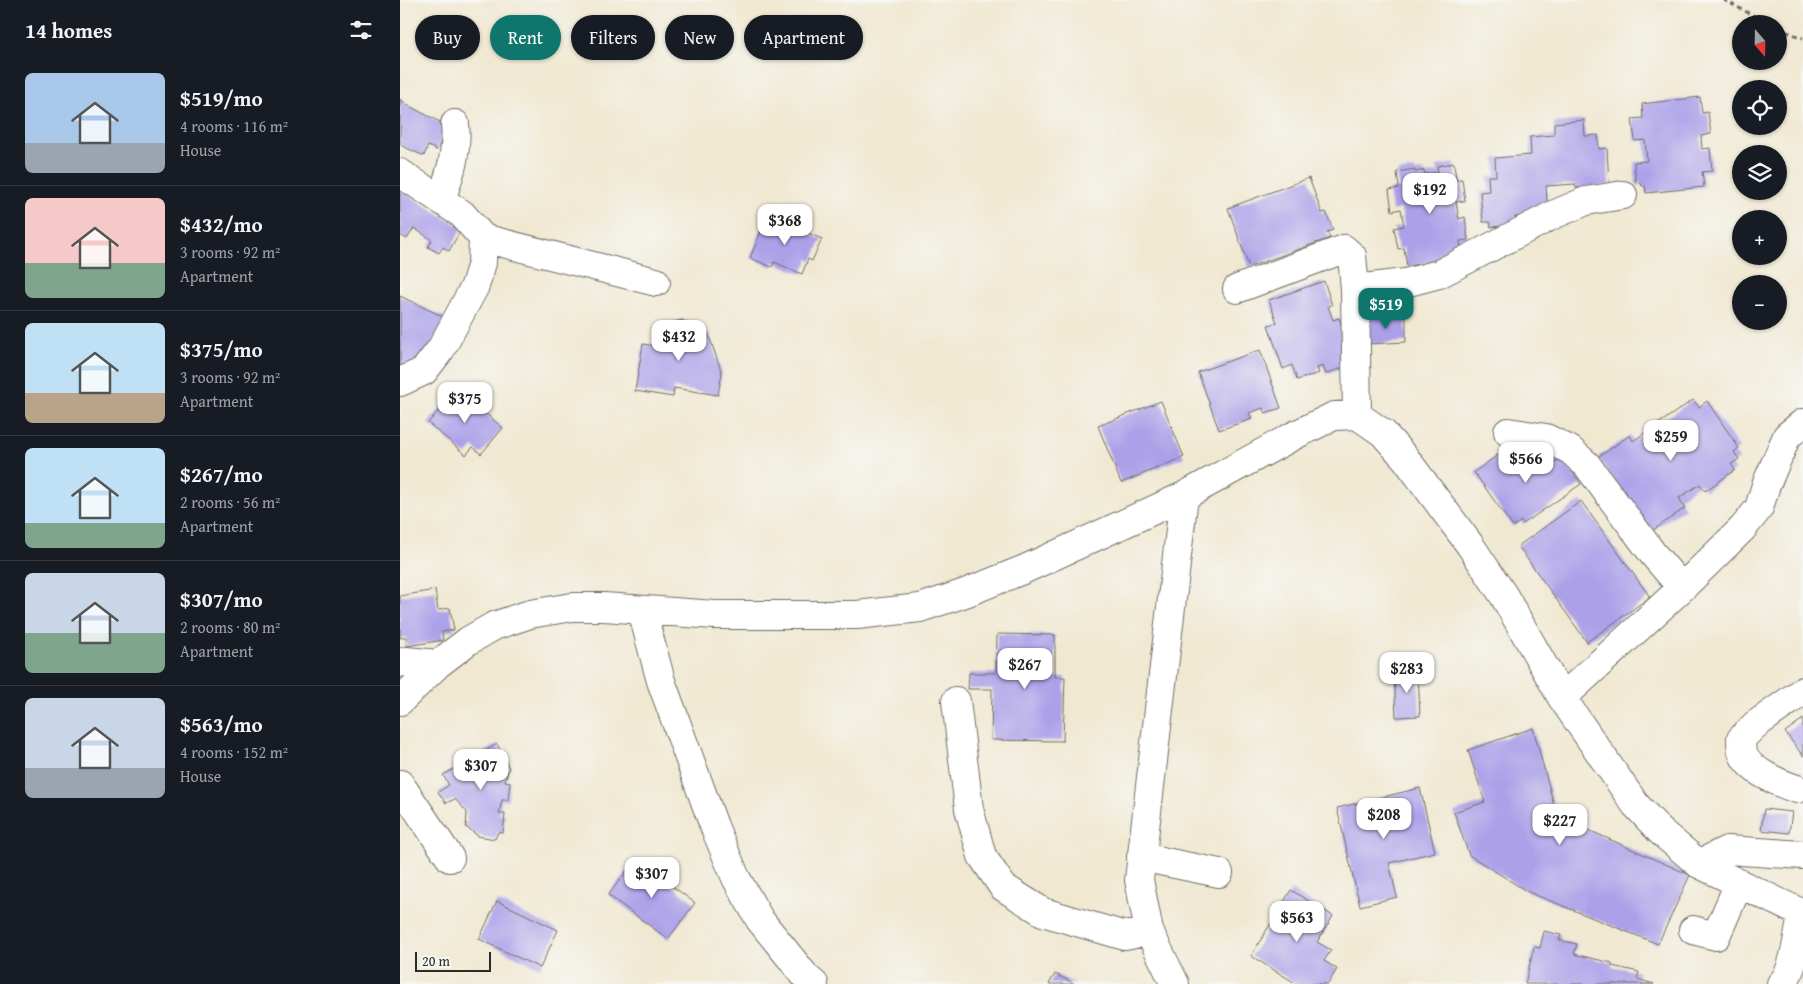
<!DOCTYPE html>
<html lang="en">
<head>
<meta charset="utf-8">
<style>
	:root { --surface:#171b24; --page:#242831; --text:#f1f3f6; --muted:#9ea1a6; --line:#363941; --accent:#0f766e }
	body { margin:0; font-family:"Gentium Book Plus",serif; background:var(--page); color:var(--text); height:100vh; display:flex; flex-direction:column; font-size:19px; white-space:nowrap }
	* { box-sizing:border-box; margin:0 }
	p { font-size:16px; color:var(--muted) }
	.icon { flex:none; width:28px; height:28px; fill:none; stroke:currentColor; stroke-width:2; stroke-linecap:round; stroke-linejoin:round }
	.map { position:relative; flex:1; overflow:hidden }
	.side { display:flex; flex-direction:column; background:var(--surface); width:400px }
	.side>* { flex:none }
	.hud { position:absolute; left:15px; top:15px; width:475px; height:45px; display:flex; gap:10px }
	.needle { width:32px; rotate:160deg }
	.controls { position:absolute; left:1332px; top:15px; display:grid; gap:10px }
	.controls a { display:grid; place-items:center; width:55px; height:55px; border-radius:50%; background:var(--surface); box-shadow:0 1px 4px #0004; font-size:25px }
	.scale { position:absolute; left:15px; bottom:12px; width:76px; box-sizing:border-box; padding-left:5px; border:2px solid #2b2b2b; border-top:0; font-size:14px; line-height:18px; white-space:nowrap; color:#2b2b2b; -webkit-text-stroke:4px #f6f6f2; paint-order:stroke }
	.price { position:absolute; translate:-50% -42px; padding:0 11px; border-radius:10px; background:#fff; color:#222; font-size:16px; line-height:32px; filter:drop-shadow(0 1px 2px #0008) }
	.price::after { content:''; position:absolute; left:50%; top:30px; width:15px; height:11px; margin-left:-8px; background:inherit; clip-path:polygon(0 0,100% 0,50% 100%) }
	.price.on { background:var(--accent); color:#fff }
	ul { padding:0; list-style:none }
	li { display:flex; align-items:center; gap:15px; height:125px; padding:0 25px }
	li+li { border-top:1px solid var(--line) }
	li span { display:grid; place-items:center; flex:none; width:140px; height:100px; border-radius:8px; color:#555 }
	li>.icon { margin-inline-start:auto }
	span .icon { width:60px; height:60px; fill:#fffc; stroke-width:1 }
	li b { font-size:21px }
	h2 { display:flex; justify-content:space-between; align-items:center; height:60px; padding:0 25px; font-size:21px }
	.chip { padding:0 18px; border-radius:22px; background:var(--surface); box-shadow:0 1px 4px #0004; font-size:18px; line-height:45px }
	.chip.on { background:var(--accent); color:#fff }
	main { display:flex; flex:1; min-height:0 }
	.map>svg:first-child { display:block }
	.building { fill:#aca1e9 }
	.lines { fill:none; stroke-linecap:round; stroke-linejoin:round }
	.minor-casing { stroke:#706d65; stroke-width:30 }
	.path { stroke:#706d65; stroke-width:3; stroke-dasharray:4 4; stroke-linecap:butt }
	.minor { stroke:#fff; stroke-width:28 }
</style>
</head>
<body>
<main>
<section class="side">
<h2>14 homes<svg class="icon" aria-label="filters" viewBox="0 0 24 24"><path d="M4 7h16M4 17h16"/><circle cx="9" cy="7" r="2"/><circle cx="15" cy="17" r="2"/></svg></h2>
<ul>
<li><span style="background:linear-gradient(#a9c7e8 70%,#9aa5b1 0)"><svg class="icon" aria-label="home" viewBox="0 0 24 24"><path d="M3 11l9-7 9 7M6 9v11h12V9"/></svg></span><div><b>$519/mo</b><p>4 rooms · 116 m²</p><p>House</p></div></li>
<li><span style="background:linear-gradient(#f6c9c9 65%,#7fa58c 0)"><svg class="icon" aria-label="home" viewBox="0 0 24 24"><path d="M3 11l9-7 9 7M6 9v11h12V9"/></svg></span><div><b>$432/mo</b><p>3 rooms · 92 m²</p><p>Apartment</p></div></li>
<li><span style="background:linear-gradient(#bfe0f5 70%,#b9a48a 0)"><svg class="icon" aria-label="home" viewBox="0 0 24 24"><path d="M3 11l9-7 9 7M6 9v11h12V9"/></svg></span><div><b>$375/mo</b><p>3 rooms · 92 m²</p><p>Apartment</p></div></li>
<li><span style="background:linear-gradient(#bfe0f5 75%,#7fa58c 0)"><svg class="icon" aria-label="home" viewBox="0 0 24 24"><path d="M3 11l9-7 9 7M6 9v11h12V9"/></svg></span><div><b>$267/mo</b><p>2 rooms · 56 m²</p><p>Apartment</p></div></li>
<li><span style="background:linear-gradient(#c9d6e8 60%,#7fa58c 0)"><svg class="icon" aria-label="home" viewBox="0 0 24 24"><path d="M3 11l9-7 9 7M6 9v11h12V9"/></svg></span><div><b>$307/mo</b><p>2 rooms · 80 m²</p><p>Apartment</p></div></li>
<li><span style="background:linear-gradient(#c9d6e8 70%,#9aa5b1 0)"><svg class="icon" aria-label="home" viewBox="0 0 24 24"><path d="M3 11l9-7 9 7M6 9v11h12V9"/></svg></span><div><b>$563/mo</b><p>4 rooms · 152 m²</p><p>House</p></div></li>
</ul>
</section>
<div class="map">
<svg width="1403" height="984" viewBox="0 0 1403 984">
	<rect width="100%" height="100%" fill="#f6f6f2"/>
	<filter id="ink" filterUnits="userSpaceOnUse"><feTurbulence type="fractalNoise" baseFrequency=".02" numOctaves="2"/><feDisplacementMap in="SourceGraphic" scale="10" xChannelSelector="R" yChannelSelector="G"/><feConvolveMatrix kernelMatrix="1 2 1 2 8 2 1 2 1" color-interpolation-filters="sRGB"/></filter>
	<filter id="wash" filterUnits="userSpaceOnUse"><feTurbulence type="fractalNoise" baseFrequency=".0096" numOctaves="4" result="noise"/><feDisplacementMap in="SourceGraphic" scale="20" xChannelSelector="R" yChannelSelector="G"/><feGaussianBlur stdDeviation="1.12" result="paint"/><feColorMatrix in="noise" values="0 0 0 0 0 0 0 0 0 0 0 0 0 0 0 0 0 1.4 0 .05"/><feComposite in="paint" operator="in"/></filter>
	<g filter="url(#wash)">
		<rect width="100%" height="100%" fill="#f0e8d1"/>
		<g id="blocks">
			<path class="building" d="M 1300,97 L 1302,113 L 1308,112 L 1311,134 L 1301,136 L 1302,149 L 1310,148 L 1312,171 L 1302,172 L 1304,187 L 1246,193 L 1245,186 L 1242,186 L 1241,183 L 1236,184 L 1234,162 L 1247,161 L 1245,140 L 1235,141 L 1232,119 L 1243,118 L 1242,104 Z
				M 0,99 L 7,105 L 42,123 L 40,127 L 47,129 L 37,150 L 28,146 L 24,156 L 0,145 Z
				M 1184,120 L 1185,136 L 1198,135 L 1199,149 L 1207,148 L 1209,185 L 1176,188 L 1175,184 L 1146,186 L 1148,215 L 1115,217 L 1116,225 L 1091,227 L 1090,222 L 1083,222 L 1080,192 L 1089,191 L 1088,176 L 1096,176 L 1095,158 L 1131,155 L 1130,137 L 1154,135 L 1154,123 Z
				M 1054,163 L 1056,180 L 1062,179 L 1065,201 L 1056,202 L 1059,219 L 1065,217 L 1068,240 L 1060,241 L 1062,257 L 1007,266 L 1004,248 L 998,249 L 994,228 L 1004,226 L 1001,209 L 992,211 L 989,190 L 999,188 L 997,172 L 1015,169 L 1015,172 L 1024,170 L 1025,174 L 1038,172 L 1037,166 Z
				M 909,178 L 922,213 L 926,212 L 933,230 L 927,232 L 930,238 L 849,267 L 828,208 Z
				M 0,190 L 62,228 L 49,251 L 43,247 L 39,253 L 28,247 L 32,240 L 14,228 L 7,239 L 0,235 Z
				M 367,216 L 422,239 L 412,261 L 408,259 L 402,274 L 374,262 L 372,267 L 350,258 Z
				M 924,281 L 932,305 L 928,306 L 933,320 L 939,318 L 950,349 L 942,352 L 947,366 L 926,374 L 923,366 L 917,368 L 919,373 L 897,380 L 892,365 L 883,369 L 868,325 L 877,323 L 869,300 Z
				M 0,296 L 46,318 L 16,373 L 0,365 Z
				M 1006,317 L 1006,342 L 967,344 L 966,318 Z
				M 282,320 L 308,333 L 322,373 L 318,395 L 274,388 L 273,397 L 235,391 L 243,344 L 256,346 L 259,326 Z
				M 860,350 L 881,408 L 865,413 L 863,408 L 849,413 L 852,419 L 819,430 L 798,372 Z
				M 57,389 L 103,428 L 81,454 L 73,447 L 66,455 L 28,423 Z
				M 1293,400 L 1299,407 L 1307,401 L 1339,448 L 1334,452 L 1339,459 L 1331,464 L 1335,470 L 1305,491 L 1300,484 L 1279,498 L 1285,508 L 1249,533 L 1198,457 L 1230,435 L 1233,441 Z
				M 761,401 L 784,457 L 721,483 L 698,426 Z
				M 1122,449 L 1129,457 L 1138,451 L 1149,466 L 1162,457 L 1181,484 L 1123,524 L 1121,521 L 1113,527 L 1074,472 L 1102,452 L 1107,460 Z
				M 1181,501 L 1250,597 L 1187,642 L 1118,546 Z
				M 35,590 L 38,610 L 50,608 L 54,630 L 42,632 L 43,640 L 7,646 L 6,637 L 0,638 L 0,596 Z
				M 597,634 L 655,635 L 655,677 L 665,677 L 663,741 L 591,740 L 592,689 L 568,689 L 569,673 L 596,673 Z
				M 1018,671 L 1020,716 L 996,717 L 994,672 Z
				M 1403,719 L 1403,756 L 1385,732 Z
				M 1133,728 L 1157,816 L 1290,875 L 1258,944 L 1128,892 L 1069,855 L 1054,812 L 1085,802 L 1068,750 Z
				M 97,744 L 109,768 L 105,781 L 110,782 L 108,800 L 102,800 L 99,814 L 105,814 L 103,833 L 98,832 L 95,839 L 78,836 L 66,827 L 67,812 L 55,799 L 46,803 L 38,792 L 49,785 L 43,775 Z
				M 1020,788 L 1035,852 L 989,863 L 997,897 L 960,906 L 937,808 Z
				M 1364,809 L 1392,812 L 1389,833 L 1361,830 Z
				M 236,859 L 295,903 L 268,939 L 208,895 Z
				M 891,890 L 933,916 L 917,942 L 931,950 L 924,961 L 937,969 L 928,984 L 897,984 L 851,956 Z
				M 97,901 L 158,930 L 140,968 L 79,939 Z
				M 1144,931 L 1161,935 L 1159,940 L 1177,944 L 1174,954 L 1212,963 L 1212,966 L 1239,972 L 1237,979 L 1254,984 L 1125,984 L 1134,947 L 1140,948 Z
				M 655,974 L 675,984 L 649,984 Z"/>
		</g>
	</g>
	<g filter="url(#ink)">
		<use href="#blocks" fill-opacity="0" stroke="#706d65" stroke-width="1"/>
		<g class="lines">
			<defs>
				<path id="minor" d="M 0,173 L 62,214 L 83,238 L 82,263 L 75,286 L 41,349 L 24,371 L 0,382
					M 41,200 C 50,174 58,152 55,124
					M 83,238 L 256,282
					M 837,289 L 944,249 L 952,256 L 955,289 L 957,415
					M 955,289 L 1005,283 L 1039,274 L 1153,215 L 1186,201 L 1223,195
					M 1108,432 L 1146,438 L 1170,450 L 1187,465 L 1253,554 L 1282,588
					M 242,611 L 261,681 L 314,826 L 336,878 L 360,920 L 406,977 L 414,984
					M 0,663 L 6,661 L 38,664
					M 1162,698 L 1282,588 L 1343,528 L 1359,508 L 1366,485 L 1387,436 L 1403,423
					M 0,701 L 38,664 L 68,641 L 94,626 L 130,614 L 172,607 L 204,607 L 315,615 L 457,615 L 520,608 L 565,593 L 625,569 L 784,496 L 895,435 L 934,416 L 957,415 L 983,433 L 1006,459 L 1070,545 L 1104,596 L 1162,698 L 1235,804 L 1260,831 L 1299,864 L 1403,914
					M 556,701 L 569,809 L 582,856 L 603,887 L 643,912 L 725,936 L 749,931
					M 0,784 L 50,858
					M 1397,789 C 1381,784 1346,770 1342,751 C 1341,748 1341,743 1341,739 L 1355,725 L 1403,691
					M 741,857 L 819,873
					M 1299,864 L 1327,850 L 1403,855
					M 1293,930 L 1316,936 L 1339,883
					M 775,984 L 749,931 L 739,880 L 784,496
					M 1381,984 C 1394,973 1399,931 1402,914"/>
			</defs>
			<use href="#minor" class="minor-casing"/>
			<path class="path" d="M 1324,0 L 1369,24
				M 1379,29 L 1403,38"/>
			<use href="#minor" class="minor"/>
		</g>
	</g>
</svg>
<div class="controls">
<a><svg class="needle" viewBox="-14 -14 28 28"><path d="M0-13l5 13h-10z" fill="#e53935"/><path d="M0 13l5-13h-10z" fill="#9ea1a6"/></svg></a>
<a><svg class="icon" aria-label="locate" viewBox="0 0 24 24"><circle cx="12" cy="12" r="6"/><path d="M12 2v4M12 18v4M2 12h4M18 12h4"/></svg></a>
<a><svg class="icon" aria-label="layers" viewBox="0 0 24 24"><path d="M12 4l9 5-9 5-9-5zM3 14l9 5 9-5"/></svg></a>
<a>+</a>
<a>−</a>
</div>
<div class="scale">20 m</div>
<b class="price" style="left:1030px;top:215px">$192</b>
<b class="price" style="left:385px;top:246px">$368</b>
<b class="price on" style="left:986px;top:330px">$519</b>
<b class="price" style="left:279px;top:362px">$432</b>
<b class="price" style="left:65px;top:424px">$375</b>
<b class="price" style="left:1271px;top:462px">$259</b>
<b class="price" style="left:1126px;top:484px">$566</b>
<b class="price" style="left:625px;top:690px">$267</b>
<b class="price" style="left:1007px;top:694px">$283</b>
<b class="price" style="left:81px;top:791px">$307</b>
<b class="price" style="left:984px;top:840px">$208</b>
<b class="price" style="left:1160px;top:846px">$227</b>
<b class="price" style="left:252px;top:899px">$307</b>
<b class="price" style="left:897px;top:943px">$563</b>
<div class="hud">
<a class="chip">Buy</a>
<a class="chip on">Rent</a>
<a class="chip">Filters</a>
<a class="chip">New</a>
<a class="chip">Apartment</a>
</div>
</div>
</main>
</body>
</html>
